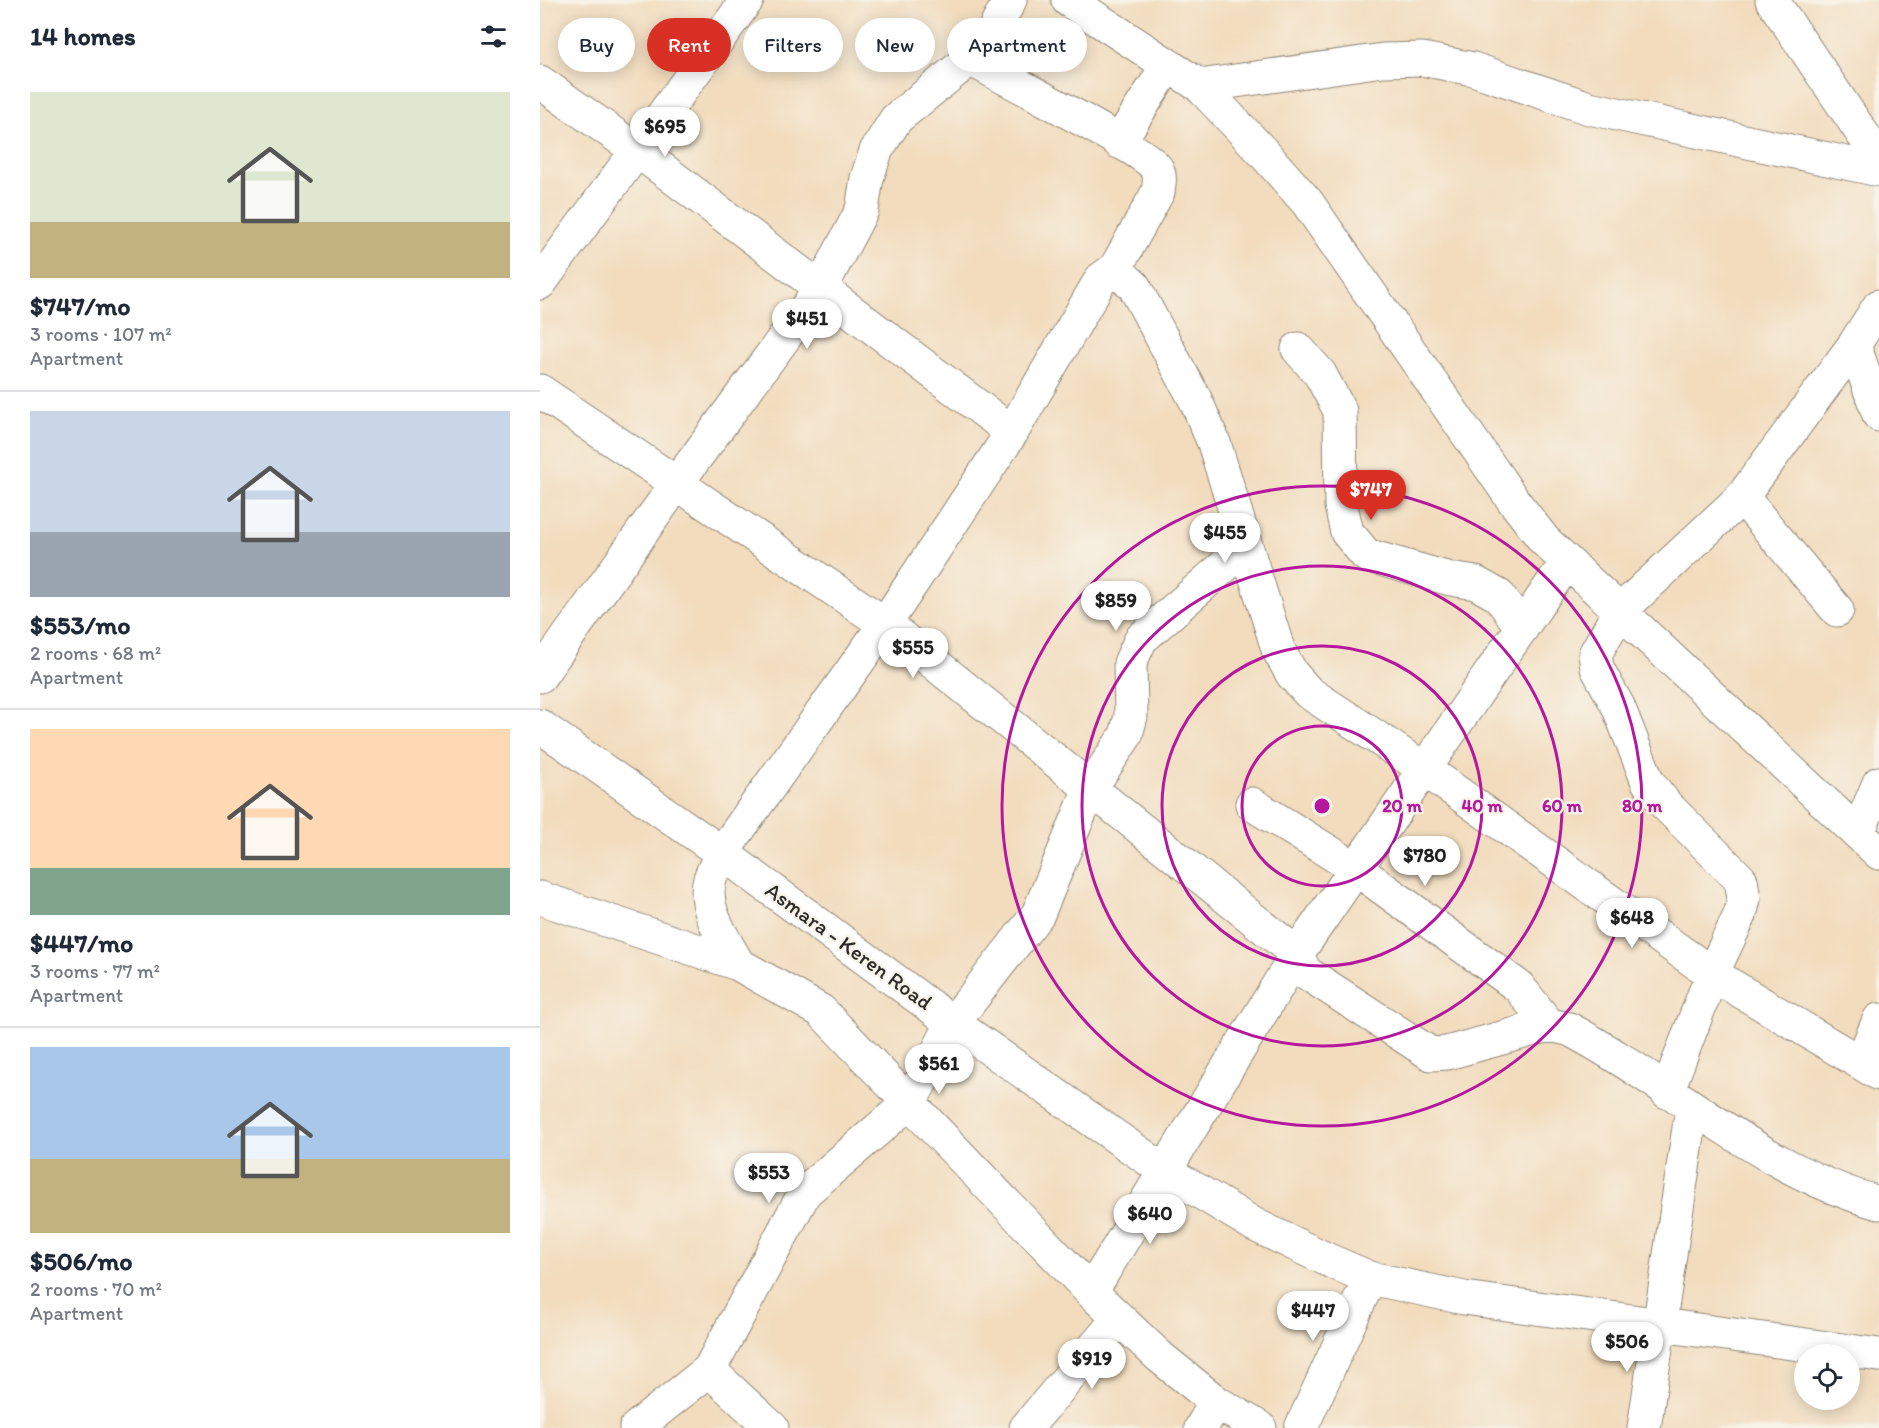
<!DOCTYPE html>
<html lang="en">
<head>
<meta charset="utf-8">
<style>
	:root { --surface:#fff; --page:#f6f6f7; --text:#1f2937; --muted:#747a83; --line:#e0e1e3; --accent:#d93025 }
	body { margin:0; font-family:Itim,sans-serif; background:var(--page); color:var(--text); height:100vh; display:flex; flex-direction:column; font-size:22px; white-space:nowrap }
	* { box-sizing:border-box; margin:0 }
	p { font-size:20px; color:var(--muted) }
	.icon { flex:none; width:33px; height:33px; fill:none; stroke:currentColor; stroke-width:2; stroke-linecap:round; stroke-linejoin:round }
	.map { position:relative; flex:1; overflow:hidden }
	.drawer { display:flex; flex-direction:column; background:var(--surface); width:540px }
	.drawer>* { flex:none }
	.banner { position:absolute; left:18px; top:18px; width:570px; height:54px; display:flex; gap:12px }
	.tools { position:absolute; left:1254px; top:1344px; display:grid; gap:12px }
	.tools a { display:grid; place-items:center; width:66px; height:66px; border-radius:50%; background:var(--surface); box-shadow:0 3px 15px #0003; font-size:30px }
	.price { position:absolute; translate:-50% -51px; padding:0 14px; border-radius:21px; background:#fff; color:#222; font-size:20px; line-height:39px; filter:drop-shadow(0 2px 3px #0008) }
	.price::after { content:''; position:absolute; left:50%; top:36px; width:18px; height:14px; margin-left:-9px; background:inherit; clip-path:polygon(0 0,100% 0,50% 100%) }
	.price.selected { background:var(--accent); color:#fff }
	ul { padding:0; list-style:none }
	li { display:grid; align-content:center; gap:12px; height:318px; padding:0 30px }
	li+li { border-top:2px solid var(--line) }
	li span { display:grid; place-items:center; height:186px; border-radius:0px; color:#555 }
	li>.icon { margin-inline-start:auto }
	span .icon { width:108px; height:108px; fill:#fffc; stroke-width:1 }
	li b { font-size:26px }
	h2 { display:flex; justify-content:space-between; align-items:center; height:72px; padding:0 30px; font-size:26px }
	.pill { padding:0 21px; border-radius:27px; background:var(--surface); box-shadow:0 3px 15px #0003; font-size:21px; line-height:54px }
	.pill.selected { background:var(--accent); color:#fff }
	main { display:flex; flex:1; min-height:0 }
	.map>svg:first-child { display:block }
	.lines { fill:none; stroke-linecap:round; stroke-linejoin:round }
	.minor-casing { stroke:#8e8474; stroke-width:35 }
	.highway-casing { stroke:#8e8474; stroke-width:35 }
	.minor { stroke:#fff; stroke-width:33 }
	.highway { stroke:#fff; stroke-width:33 }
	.ring { fill:none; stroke:#b5179e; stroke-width:3 }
	.labels { text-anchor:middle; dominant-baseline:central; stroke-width:4.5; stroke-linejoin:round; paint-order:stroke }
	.street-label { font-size:22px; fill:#2b2b2b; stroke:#f7f3e8 }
	.centre { fill:#b5179e; stroke:#f7f3e8; stroke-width:3 }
	.ring-label { font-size:18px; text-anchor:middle; font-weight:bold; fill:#b5179e; stroke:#f7f3e8; stroke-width:4.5; stroke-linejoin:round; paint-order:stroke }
</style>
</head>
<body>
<main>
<section class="drawer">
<h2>14 homes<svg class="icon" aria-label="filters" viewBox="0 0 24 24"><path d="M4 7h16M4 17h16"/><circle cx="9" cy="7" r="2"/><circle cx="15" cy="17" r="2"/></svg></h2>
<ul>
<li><span style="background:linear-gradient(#dfe7d0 70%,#c2b280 0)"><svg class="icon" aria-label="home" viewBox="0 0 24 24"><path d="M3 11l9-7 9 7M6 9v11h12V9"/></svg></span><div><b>$747/mo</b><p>3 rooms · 107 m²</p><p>Apartment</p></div></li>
<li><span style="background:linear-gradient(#c9d6e8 65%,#9aa5b1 0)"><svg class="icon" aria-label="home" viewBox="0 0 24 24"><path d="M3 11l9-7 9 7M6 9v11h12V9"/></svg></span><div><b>$553/mo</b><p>2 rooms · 68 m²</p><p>Apartment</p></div></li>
<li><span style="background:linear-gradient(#ffd9b3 75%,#7fa58c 0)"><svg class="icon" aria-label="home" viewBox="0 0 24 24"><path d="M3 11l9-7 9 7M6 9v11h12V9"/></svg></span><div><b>$447/mo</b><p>3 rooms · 77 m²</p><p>Apartment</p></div></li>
<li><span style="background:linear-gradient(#a9c7e8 60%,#c2b280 0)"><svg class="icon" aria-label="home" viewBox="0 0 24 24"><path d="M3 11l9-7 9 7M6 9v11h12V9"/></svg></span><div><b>$506/mo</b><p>2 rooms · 70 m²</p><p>Apartment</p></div></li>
</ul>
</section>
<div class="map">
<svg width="1339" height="1428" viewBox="0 0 1339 1428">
	<rect width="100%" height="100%" fill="#f7f3e8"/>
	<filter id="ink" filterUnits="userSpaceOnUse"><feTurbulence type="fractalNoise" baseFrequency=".0167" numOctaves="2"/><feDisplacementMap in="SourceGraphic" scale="12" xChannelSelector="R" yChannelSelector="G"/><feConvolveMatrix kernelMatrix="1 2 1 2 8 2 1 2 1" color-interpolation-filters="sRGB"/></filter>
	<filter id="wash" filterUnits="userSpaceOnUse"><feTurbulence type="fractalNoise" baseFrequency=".008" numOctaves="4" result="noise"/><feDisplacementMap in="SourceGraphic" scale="24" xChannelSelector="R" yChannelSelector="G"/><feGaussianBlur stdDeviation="1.35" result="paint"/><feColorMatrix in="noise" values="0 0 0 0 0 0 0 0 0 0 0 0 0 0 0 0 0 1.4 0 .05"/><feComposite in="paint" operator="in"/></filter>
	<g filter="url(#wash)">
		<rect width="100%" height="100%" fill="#f2dcbd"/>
	</g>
	<g filter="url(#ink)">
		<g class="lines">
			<defs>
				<path id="minor" d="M 528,0 L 660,86 L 721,150 L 767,202 L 973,500 L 1004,540 L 1339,853
					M 1232,0 L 1339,158
					M 0,82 L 98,151 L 472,432
					M 660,86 L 843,60 L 882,59 L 933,69 L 1049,108 L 1339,170
					M 579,142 L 628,65
					M 575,269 L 594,286 L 656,401 L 674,443 L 738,649 L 752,674 L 768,692 L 883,768 L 1172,974 L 1339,1074
					M 0,283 L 207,0
					M 1314,345 L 1339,415
					M 758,349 L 780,374 L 800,411 L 801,506 L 807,532 L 826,555 L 910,579 L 936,583 L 959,596 L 982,628
					M 0,391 L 345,624 L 757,954 L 765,972 L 891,1054 L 907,1053 L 1009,1025 L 1029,1029 C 1134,1085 1222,1171 1339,1203
					M 1202,497 L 1297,610
					M 0,676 L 137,483 L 281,288 L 322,210 L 327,178 L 336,151 L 356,119 L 430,59 L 451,36 L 470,0
					M 712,804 L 815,868 L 979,987 L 1009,1025
					M 1318,833 L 1339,783
					M 0,898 L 198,964 L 281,1011 L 551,1292 L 620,1357 L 676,1402 L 720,1428
					M 198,964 C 185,940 161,908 170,879 C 173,870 178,861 182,853 L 345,624 L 472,432 L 561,279 L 575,269 L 618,192 C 619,185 621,176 617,169 C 607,151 459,75 430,59
					M 1321,1063 L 1339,1020
					M 1127,1092 L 1172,974 L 1200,915 L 1204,899 L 1201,880 L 1126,805 L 1108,782 L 1078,706 L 1057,668 L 1055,654 L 1079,612 L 1202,497 L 1314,345 L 1339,306
					M 551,1292 L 757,954 L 1027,562
					M 169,1370 L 232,1428
					M 96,1428 L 169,1370 L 265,1192 L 370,1102 L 413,1023 L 498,914 L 550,789 L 586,735 L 591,716 L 590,663 L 601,639 L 706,547
					M 486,1428 L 579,1318
					M 661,1428 L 676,1402
					M 761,1428 L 830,1278
					M 1104,1428 L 1152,1108"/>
				<path id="highway" d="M 0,726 L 182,853 L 413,1023 L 625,1171 L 715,1225 L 788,1260 L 830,1278 L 924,1298 L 1339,1355"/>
			</defs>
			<use href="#minor" class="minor-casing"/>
			<use href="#highway" class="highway-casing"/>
			<use href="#minor" class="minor"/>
			<use href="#highway" class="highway"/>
		</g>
	</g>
	<g class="ring">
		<circle cx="782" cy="806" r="80"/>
		<circle cx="782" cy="806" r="160"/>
		<circle cx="782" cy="806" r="240"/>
		<circle cx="782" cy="806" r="320"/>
	</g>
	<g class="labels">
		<g class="street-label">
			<text transform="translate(309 946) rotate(36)">Asmara - Keren Road</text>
		</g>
	</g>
	<circle cx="782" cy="806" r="9" class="centre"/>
	<g class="ring-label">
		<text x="862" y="812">20 m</text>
		<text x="942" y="812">40 m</text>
		<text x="1022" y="812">60 m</text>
		<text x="1102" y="812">80 m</text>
	</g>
</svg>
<div class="tools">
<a><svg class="icon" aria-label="locate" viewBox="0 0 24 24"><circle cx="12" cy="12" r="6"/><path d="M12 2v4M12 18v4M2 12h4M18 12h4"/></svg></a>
</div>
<b class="price" style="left:125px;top:158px">$695</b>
<b class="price" style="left:267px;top:350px">$451</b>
<b class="price selected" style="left:831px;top:521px">$747</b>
<b class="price" style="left:685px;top:564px">$455</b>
<b class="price" style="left:576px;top:632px">$859</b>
<b class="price" style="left:373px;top:679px">$555</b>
<b class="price" style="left:885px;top:887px">$780</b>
<b class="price" style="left:1092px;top:949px">$648</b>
<b class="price" style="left:399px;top:1095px">$561</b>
<b class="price" style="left:229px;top:1204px">$553</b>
<b class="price" style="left:610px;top:1245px">$640</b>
<b class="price" style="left:773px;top:1342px">$447</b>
<b class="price" style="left:1087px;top:1373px">$506</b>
<b class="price" style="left:552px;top:1390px">$919</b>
<div class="banner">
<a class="pill">Buy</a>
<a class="pill selected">Rent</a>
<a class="pill">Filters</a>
<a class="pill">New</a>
<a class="pill">Apartment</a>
</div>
</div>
</main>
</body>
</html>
